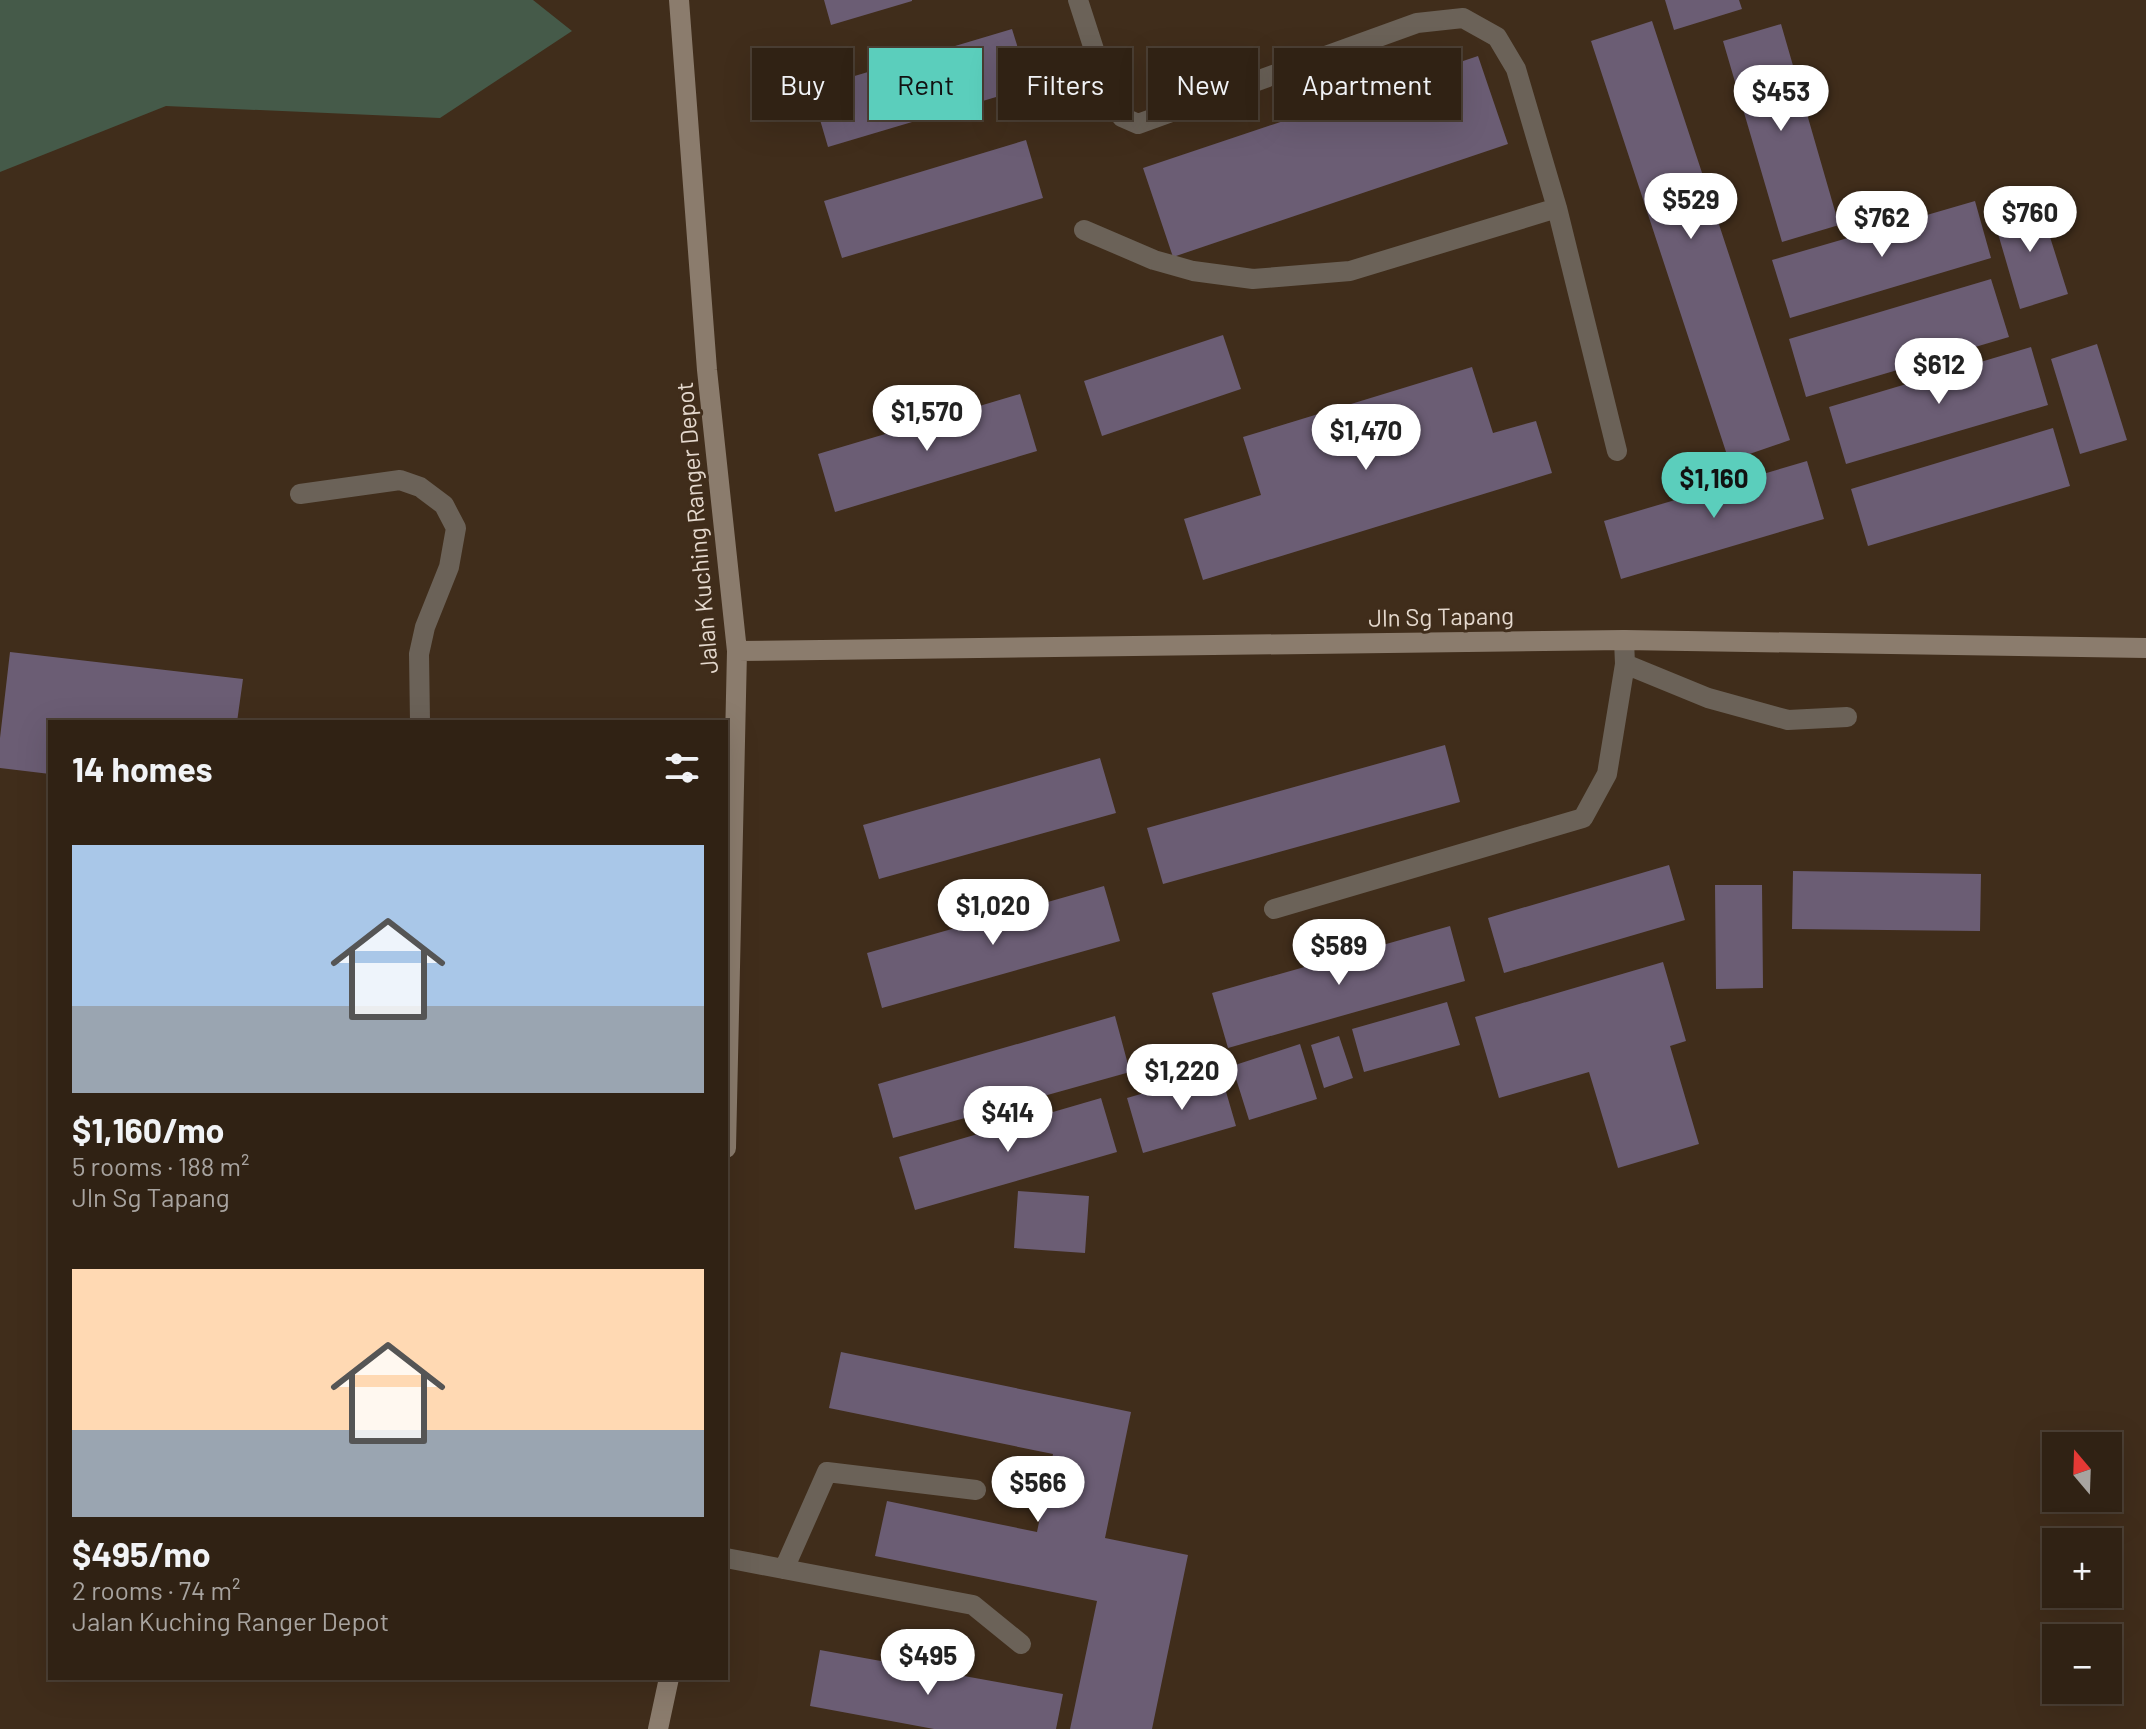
<!DOCTYPE html>
<html lang="en">
<head>
<meta charset="utf-8">
<style>
	:root { --surface:#302214; --page:#3c2f22; --text:#f1f3f6; --muted:#a8a4a0; --line:#4b3f34; --accent:#5bcebc }
	body { margin:0; font-family:Barlow,sans-serif; background:var(--page); color:var(--text); height:100vh; display:flex; flex-direction:column; font-size:30px; white-space:nowrap }
	* { box-sizing:border-box; margin:0 }
	p { font-size:26px; color:var(--muted) }
	.icon { flex:none; width:44px; height:44px; fill:none; stroke:currentColor; stroke-width:2; stroke-linecap:round; stroke-linejoin:round }
	.map { position:relative; flex:1; overflow:hidden }
	.sheet { position:absolute; left:48px; top:720px; width:680px; height:960px; display:flex; flex-direction:column; background:var(--surface); border-radius:0px; box-shadow:0 8px 32px #0002,0 0 0 2px var(--line) }
	.sheet>* { flex:none }
	.banner { position:absolute; left:752px; top:48px; width:760px; height:72px; display:flex; gap:16px }
	.needle { width:52px; rotate:341deg }
	.controls { position:absolute; left:2042px; top:1432px; display:grid; gap:16px }
	.controls a { display:grid; place-items:center; width:80px; height:80px; border-radius:0px; background:var(--surface); box-shadow:0 8px 32px #0002,0 0 0 2px var(--line); font-size:40px }
	.price { position:absolute; translate:-50% -68px; padding:0 18px; border-radius:28px; background:#fff; color:#222; font-size:26px; line-height:52px; filter:drop-shadow(0 2px 4px #0008) }
	.price::after { content:''; position:absolute; left:50%; top:48px; width:24px; height:18px; margin-left:-12px; background:inherit; clip-path:polygon(0 0,100% 0,50% 100%) }
	.price.active { background:var(--accent); color:#111 }
	ul { padding:0; list-style:none }
	li { display:grid; align-content:center; gap:16px; height:424px; padding:0 24px }
	li span { display:grid; place-items:center; height:248px; border-radius:0px; color:#555 }
	li>.icon { margin-inline-start:auto }
	span .icon { width:144px; height:144px; fill:#fffc; stroke-width:1 }
	li b { font-size:34px }
	h2 { display:flex; justify-content:space-between; align-items:center; height:96px; padding:0 24px; font-size:34px }
	.chip { padding:0 28px; border-radius:0px; background:var(--surface); box-shadow:0 8px 32px #0002,0 0 0 2px var(--line); font-size:28px; line-height:72px }
	.chip.active { background:var(--accent); color:#111 }
	.map>svg:first-child { display:block }
	.green { fill:#455a49 }
	.building { fill:#6b5d74 }
	.lines { fill:none; stroke-linecap:round; stroke-linejoin:round }
	.lane { stroke:#6b6258; stroke-width:20 }
	.street { stroke:#6b6258; stroke-width:20 }
	.secondary { stroke:#8b7c6d; stroke-width:20 }
	.labels { text-anchor:middle; dominant-baseline:central; stroke-width:6; stroke-linejoin:round; paint-order:stroke }
	.street-label { font-size:24px; fill:#e5d9ce; stroke:#402d1b }
</style>
</head>
<body>
<div class="map">
<svg width="2146" height="1729" viewBox="0 0 2146 1729">
	<rect width="100%" height="100%" fill="#402d1b"/>
	<path class="green" d="M 0,0 L 533,0 L 572,31 L 440,118 L 166,106 L 0,172 Z"/>
	<path class="building" d="M 824,0 L 912,0 L 912,1 L 831,25 Z
		M 1665,0 L 1739,0 L 1742,9 L 1674,30 Z
		M 1652,21 L 1790,440 L 1729,461 L 1591,41 Z
		M 1781,24 L 1839,225 L 1782,242 L 1723,41 Z
		M 1012,29 L 1030,87 L 828,147 L 811,89 Z
		M 1478,56 L 1508,144 L 1173,257 L 1143,168 Z
		M 1026,140 L 1043,198 L 842,258 L 824,201 Z
		M 2038,199 L 2068,294 L 2020,309 L 1992,213 Z
		M 1975,201 L 1991,258 L 1790,318 L 1772,260 Z
		M 1991,279 L 2009,337 L 1806,397 L 1789,339 Z
		M 1223,335 L 1241,389 L 1102,436 L 1084,381 Z
		M 2097,344 L 2127,440 L 2080,454 L 2051,359 Z
		M 2031,347 L 2048,405 L 1846,464 L 1829,407 Z
		M 1472,367 L 1493,433 L 1536,421 L 1552,473 L 1203,580 L 1184,519 L 1261,495 L 1243,437 Z
		M 1020,394 L 1037,451 L 835,512 L 818,454 Z
		M 2053,428 L 2070,486 L 1868,546 L 1851,489 Z
		M 1807,461 L 1824,519 L 1621,579 L 1604,521 Z
		M 10,652 L 243,679 L 237,722 L 50,722 L 50,774 L 0,768 L 0,738 Z
		M 1445,745 L 1460,802 L 1163,884 L 1147,828 Z
		M 1100,758 L 1116,813 L 879,879 L 863,825 Z
		M 1669,865 L 1685,920 L 1504,973 L 1488,918 Z
		M 1793,871 L 1981,874 L 1980,931 L 1792,929 Z
		M 1715,885 L 1762,885 L 1763,988 L 1716,989 Z
		M 1104,886 L 1120,941 L 882,1008 L 867,953 Z
		M 1450,926 L 1465,981 L 1228,1048 L 1212,993 Z
		M 1663,962 L 1686,1041 L 1670,1046 L 1699,1144 L 1618,1168 L 1589,1072 L 1499,1098 L 1475,1017 Z
		M 1447,1002 L 1460,1045 L 1364,1072 L 1352,1029 Z
		M 1115,1016 L 1130,1072 L 893,1138 L 878,1084 Z
		M 1339,1036 L 1353,1078 L 1324,1088 L 1311,1045 Z
		M 1300,1044 L 1317,1099 L 1249,1120 L 1232,1066 Z
		M 1220,1071 L 1236,1126 L 1143,1153 L 1127,1098 Z
		M 1101,1098 L 1117,1152 L 915,1210 L 899,1157 Z
		M 1018,1191 L 1089,1196 L 1085,1253 L 1014,1248 Z
		M 841,1352 L 1131,1412 L 1105,1538 L 1188,1555 L 1152,1729 L 1070,1729 L 1097,1601 L 875,1556 L 887,1501 L 1037,1532 L 1053,1454 L 829,1408 Z
		M 820,1650 L 1063,1694 L 1056,1729 L 934,1729 L 810,1706 Z"/>
	<g class="lines">
		<path class="lane" d="M 300,494 L 400,480 L 420,487 L 444,505 L 456,528 L 449,567 L 425,627 L 419,654 L 420,722
			M 1625,664 L 1708,698 L 1788,720 L 1847,717
			M 1274,909 L 1583,818 L 1607,774 L 1625,664 L 1624,640
			M 726,1558 L 973,1605 L 1021,1644
			M 784,1569 L 827,1472 L 976,1490"/>
		<path class="street" d="M 1078,0 L 1111,102 L 1122,117 L 1138,124 L 1417,23 L 1463,18 L 1497,37 L 1516,69 L 1557,208 L 1617,451
			M 1084,230 L 1154,260 L 1193,271 L 1253,279 L 1350,271 L 1557,208"/>
		<path class="secondary" d="M 679,0 L 707,370 L 737,651 L 726,1148
			M 737,651 L 1624,640 L 2146,648
			M 658,1729 L 669,1678"/>
	</g>
	<g class="labels">
		<g class="street-label">
			<text transform="translate(696 528) rotate(-95)">Jalan Kuching Ranger Depot</text>
			<text transform="translate(1441 616) rotate(-1)">Jln Sg Tapang</text>
		</g>
	</g>
</svg>
<div class="controls">
<a><svg class="needle" viewBox="-14 -14 28 28"><path d="M0-13l5 13h-10z" fill="#e53935"/><path d="M0 13l5-13h-10z" fill="#a8a4a0"/></svg></a>
<a>+</a>
<a>−</a>
</div>
<b class="price" style="left:1781px;top:133px">$453</b>
<b class="price" style="left:1691px;top:241px">$529</b>
<b class="price" style="left:2030px;top:254px">$760</b>
<b class="price" style="left:1882px;top:259px">$762</b>
<b class="price" style="left:1939px;top:406px">$612</b>
<b class="price" style="left:927px;top:453px">$1,570</b>
<b class="price" style="left:1366px;top:472px">$1,470</b>
<b class="price active" style="left:1714px;top:520px">$1,160</b>
<b class="price" style="left:993px;top:947px">$1,020</b>
<b class="price" style="left:1339px;top:987px">$589</b>
<b class="price" style="left:1182px;top:1112px">$1,220</b>
<b class="price" style="left:1008px;top:1154px">$414</b>
<b class="price" style="left:1038px;top:1524px">$566</b>
<b class="price" style="left:928px;top:1697px">$495</b>
<div class="banner">
<a class="chip">Buy</a>
<a class="chip active">Rent</a>
<a class="chip">Filters</a>
<a class="chip">New</a>
<a class="chip">Apartment</a>
</div>
<section class="sheet">
<h2>14 homes<svg class="icon" aria-label="filters" viewBox="0 0 24 24"><path d="M4 7h16M4 17h16"/><circle cx="9" cy="7" r="2"/><circle cx="15" cy="17" r="2"/></svg></h2>
<ul>
<li><span style="background:linear-gradient(#a9c7e8 65%,#9aa5b1 0)"><svg class="icon" aria-label="home" viewBox="0 0 24 24"><path d="M3 11l9-7 9 7M6 9v11h12V9"/></svg></span><div><b>$1,160/mo</b><p>5 rooms · 188 m²</p><p>Jln Sg Tapang</p></div></li>
<li><span style="background:linear-gradient(#ffd9b3 65%,#9aa5b1 0)"><svg class="icon" aria-label="home" viewBox="0 0 24 24"><path d="M3 11l9-7 9 7M6 9v11h12V9"/></svg></span><div><b>$495/mo</b><p>2 rooms · 74 m²</p><p>Jalan Kuching Ranger Depot</p></div></li>
</ul>
</section>
</div>
</body>
</html>
